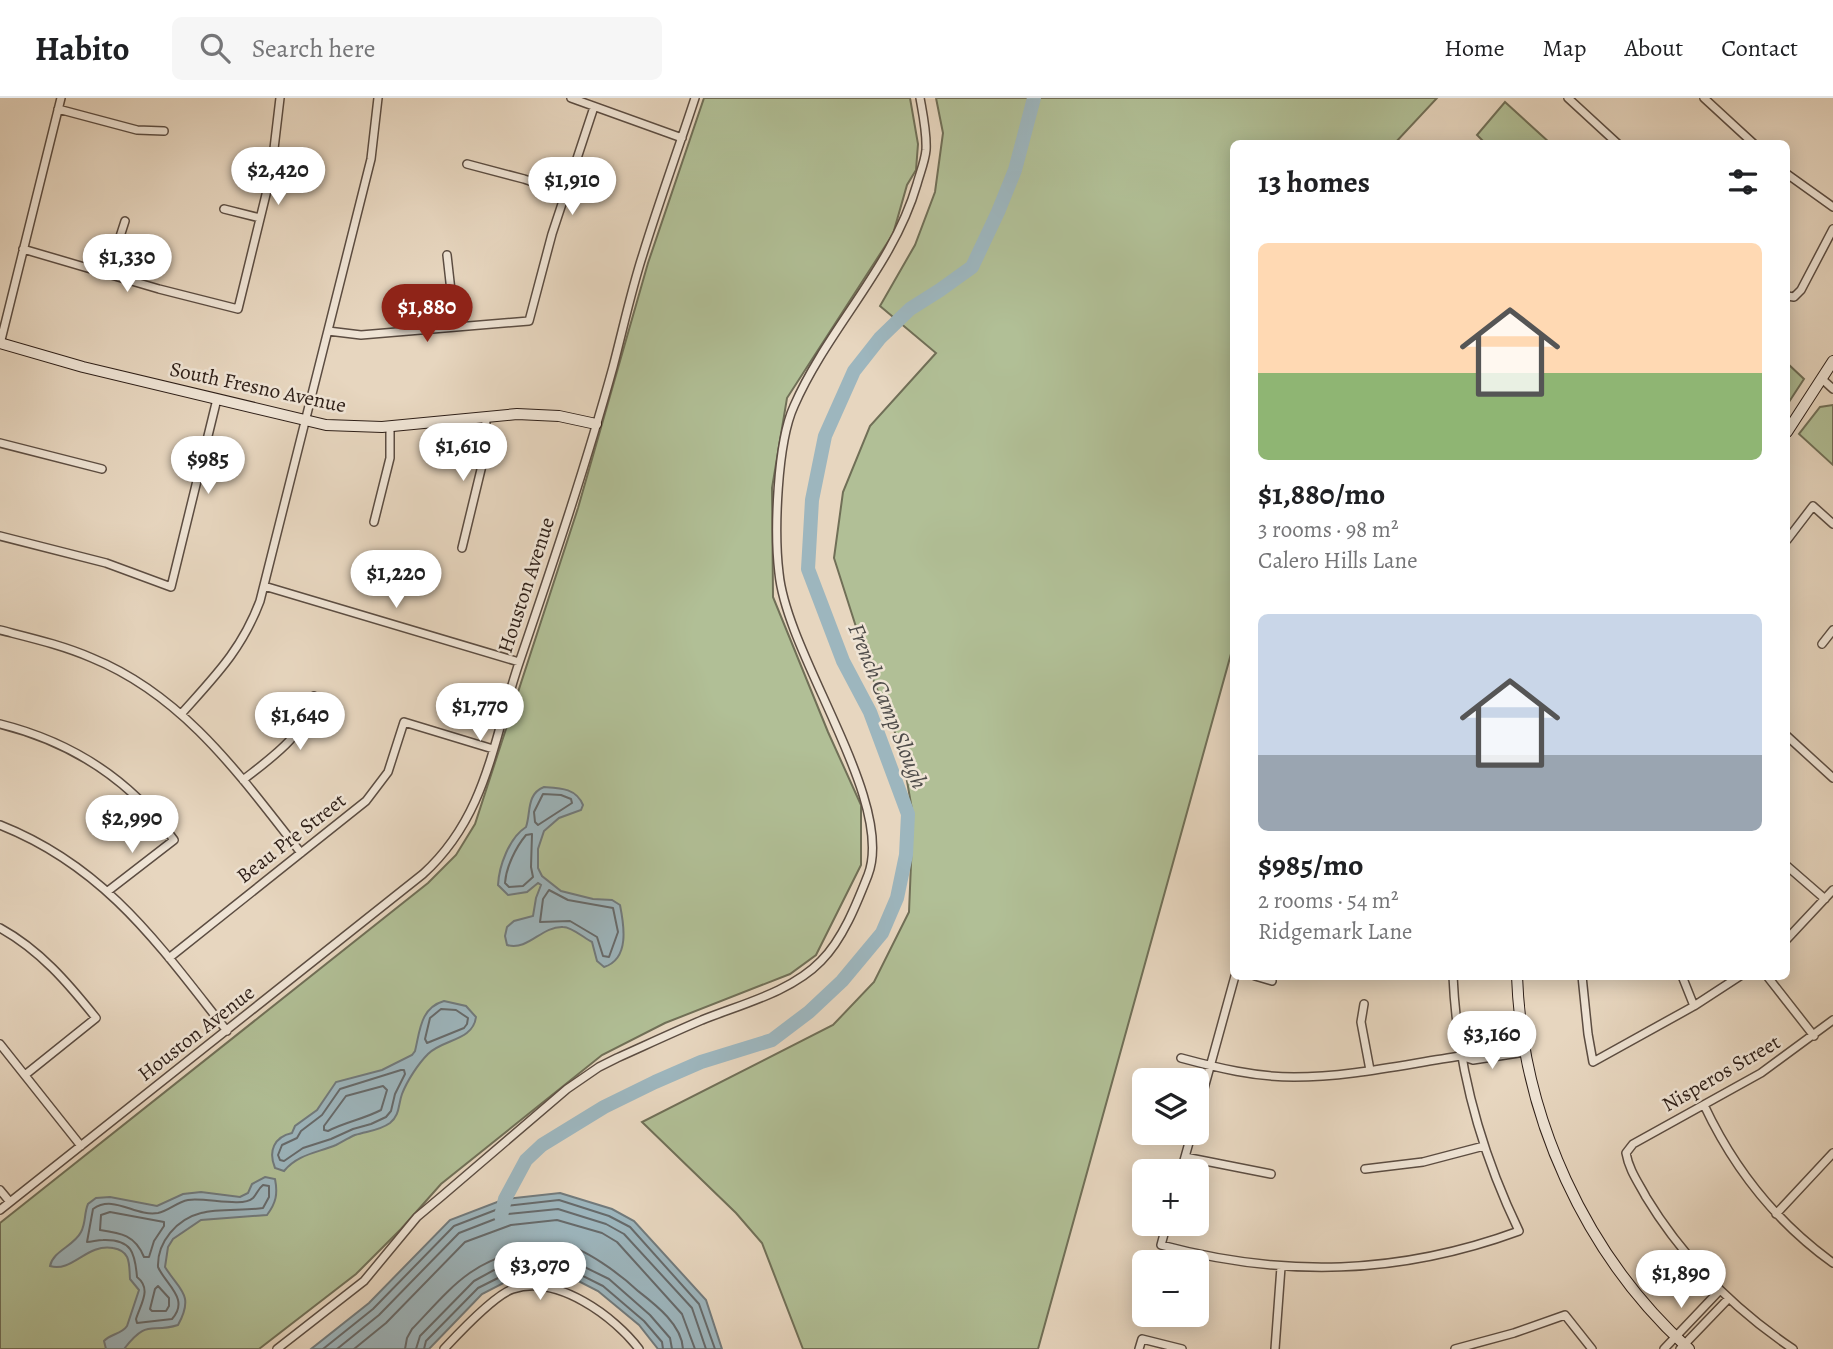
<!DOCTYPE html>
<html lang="en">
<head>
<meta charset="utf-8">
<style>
	:root { --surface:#fff; --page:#f6f6f6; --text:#202124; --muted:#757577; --line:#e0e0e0; --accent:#8f2418 }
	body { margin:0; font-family:Alegreya,serif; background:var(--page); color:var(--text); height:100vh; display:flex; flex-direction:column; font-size:26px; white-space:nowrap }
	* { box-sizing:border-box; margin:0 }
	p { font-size:23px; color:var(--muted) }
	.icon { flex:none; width:38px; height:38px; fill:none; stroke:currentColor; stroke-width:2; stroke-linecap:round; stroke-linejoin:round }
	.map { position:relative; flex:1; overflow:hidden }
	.drawer { position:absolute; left:1230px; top:42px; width:560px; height:840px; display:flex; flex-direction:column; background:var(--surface); border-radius:10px; box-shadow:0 4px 18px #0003 }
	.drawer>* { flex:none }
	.controls { position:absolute; left:1132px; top:970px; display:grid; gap:14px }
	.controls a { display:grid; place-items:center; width:77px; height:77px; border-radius:10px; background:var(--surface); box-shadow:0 4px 18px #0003; font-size:35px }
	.price { position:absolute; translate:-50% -60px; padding:0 16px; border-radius:24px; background:#fff; color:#222; font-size:23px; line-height:46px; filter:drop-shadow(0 2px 4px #0008) }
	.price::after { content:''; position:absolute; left:50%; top:42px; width:21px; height:16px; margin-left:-10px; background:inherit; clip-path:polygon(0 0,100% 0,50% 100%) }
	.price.active { background:var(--accent); color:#fff }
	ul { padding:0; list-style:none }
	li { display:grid; align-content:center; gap:14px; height:371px; padding:0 28px }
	li span { display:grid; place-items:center; height:217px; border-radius:10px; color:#555 }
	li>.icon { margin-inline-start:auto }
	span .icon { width:126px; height:126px; fill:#fffc; stroke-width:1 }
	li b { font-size:30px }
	h2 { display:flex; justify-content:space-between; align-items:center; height:84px; padding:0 28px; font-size:30px }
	header { display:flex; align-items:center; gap:42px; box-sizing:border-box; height:98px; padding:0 35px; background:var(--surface); border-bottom:2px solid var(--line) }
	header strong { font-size:33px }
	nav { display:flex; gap:38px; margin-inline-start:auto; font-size:24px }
	.search { width:490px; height:63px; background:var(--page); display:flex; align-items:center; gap:18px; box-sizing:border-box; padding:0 24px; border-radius:10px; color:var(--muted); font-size:26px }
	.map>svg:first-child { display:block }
	.green { fill:#b1bf96; stroke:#706f57; stroke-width:2 }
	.water { fill:#9db6be; stroke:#717a7c; stroke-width:2 }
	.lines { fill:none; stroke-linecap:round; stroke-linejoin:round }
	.shore { stroke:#666a6b; stroke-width:2 }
	.river { stroke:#9db6be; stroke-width:14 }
	.street-casing { stroke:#5c4d42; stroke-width:10 }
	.secondary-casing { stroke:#2e1f18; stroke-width:12 }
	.street { stroke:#efe4d5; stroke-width:7 }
	.secondary { stroke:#efe4d5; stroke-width:10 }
	.labels { text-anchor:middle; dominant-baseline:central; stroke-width:5; stroke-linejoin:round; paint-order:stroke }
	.street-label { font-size:21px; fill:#2e1f18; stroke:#efe4d5 }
	.water-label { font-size:23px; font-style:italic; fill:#4f4c4a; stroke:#efe4d5 }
</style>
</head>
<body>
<header>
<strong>Habito</strong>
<div class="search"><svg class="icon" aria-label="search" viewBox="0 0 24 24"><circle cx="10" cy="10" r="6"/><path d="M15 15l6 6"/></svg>Search here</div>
<nav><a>Home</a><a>Map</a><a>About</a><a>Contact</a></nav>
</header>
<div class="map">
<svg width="1833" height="1251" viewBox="0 0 1833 1251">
	<rect width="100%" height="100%" fill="#e7d6bf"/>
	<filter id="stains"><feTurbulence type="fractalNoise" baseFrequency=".00286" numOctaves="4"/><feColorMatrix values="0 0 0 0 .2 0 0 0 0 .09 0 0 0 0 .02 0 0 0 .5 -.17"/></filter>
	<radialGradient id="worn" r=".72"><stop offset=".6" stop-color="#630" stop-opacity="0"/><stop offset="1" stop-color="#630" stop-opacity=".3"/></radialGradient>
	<path class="green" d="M 704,0 L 910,0 L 918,46 L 916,72 L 907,87 L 893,136 L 787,300 L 772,390 L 773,499 L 828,634 L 861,707 L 861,767 L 816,857 L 790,876 L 665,925 L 602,957 L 441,1086 L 401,1131 L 356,1176 L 259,1251 L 0,1251 L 0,1125 L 428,785 L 456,757 L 475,726 L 578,410 L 648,165 Z
		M 936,0 L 1437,0 L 1395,45 L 1234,46 L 1234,545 L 1038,1251 L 803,1251 L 762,1145 L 736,1115 L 642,1024 L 833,927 L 874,884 L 909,814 L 913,717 L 901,649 L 872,579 L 834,460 L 843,394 L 870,328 L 936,255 L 880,208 L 915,147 L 935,94 L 943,35 Z
		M 1505,4 L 1550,45 L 1485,45 L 1477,37 Z
		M 1787,265 L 1804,281 L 1787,307 Z
		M 1833,307 L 1833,367 L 1799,336 L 1820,309 Z"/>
	<path class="water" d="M 544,689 C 560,690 576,690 583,707 L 581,712 L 559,720 L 544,733 L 538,751 L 538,770 L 542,778 L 561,793 L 593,801 L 612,802 L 620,807 C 624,827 630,861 604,869 L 597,863 L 592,844 C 584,840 572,829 563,829 C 541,828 529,853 507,847 L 505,838 L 507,829 L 514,823 L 533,818 L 536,800 L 541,787 L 538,785 L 527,794 L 508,797 L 498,787 C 499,768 509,740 526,729 C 531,715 526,696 544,689 Z
		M 444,903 L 466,908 L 476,919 C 473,943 443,941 428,956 C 418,966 407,983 402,996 C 398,1007 400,1017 390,1025 C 379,1033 367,1033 355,1037 C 348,1040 342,1044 336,1047 C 317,1055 298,1056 284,1073 L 275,1070 C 268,1053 274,1039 292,1035 L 295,1028 L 317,1012 L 336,984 L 382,972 L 412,957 L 415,953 C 420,933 420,910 444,903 Z
		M 265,1079 L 275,1081 C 278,1096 276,1105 267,1117 L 201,1122 L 173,1141 L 168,1149 L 165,1169 C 179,1192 195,1196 178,1227 C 150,1236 148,1220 124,1251 L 106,1251 L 104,1243 C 110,1236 122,1236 127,1228 L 139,1192 L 130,1181 C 129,1166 131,1153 113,1150 C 87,1145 72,1175 50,1168 C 53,1153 74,1148 81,1134 C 86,1125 84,1115 88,1106 L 96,1100 L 110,1099 L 157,1108 L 183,1096 L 201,1094 L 240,1099 L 248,1095 L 252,1086 Z
		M 560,1095 L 612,1111 L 634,1123 L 706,1202 L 722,1251 L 658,1251 L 639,1227 L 598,1193 L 557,1172 L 511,1181 L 482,1196 L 429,1251 L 311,1251 L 369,1205 L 450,1122 L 505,1101 Z"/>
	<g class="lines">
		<path class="shore" d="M 543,696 L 561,697 L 571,701 L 572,705 L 538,727 L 535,724 L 534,714 Z
			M 532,736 L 531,769 L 533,779 L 523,788 L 509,789 L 505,785 C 506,769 516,749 526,737 Z
			M 549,792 L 568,802 L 613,810 L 618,834 L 609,859 L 603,858 L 597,839 L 570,823 L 540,824 L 543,801 Z
			M 441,911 L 456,912 L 468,920 L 467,926 L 464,930 L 427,945 L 425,941 L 430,920 Z
			M 401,972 L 404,972 L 405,976 L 395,996 L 391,1013 L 386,1019 L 371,1026 L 353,1031 L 331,1041 L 303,1050 L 284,1063 L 280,1062 L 278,1057 L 282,1047 L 297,1040 L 301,1033 L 322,1017 L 340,991 Z
			M 383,988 L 387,992 L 381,1012 C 364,1021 345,1024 328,1033 L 324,1032 L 324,1028 L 346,998 Z
			M 263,1087 L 269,1088 L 269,1099 L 263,1110 C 244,1113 219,1110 201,1115 C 177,1121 157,1144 158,1169 C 166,1187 190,1201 172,1221 L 137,1225 L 136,1221 C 141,1205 152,1191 137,1179 C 135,1155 132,1141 103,1142 C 97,1142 92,1144 87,1144 L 93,1111 C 114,1096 135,1119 158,1115 C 168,1113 177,1104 188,1102 C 205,1099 242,1110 253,1100 C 257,1096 258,1091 263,1087 Z
			M 110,1114 L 164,1124 L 164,1128 L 154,1143 L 149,1159 L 144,1159 C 135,1137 121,1135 100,1132 L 101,1117 Z
			M 158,1188 L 169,1200 L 169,1208 L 166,1213 L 152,1213 L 150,1211 L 155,1191 Z
			M 323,1251 L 373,1211 L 454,1128 L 506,1108 L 559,1102 L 609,1118 L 630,1129 L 699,1206 L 715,1251
			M 337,1251 L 379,1217 L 459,1135 L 508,1116 L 558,1111 L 606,1126 L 624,1136 L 692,1210 L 706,1251
			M 354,1251 L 386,1225 L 465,1144 L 511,1127 L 557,1122 L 602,1135 L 617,1144 L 682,1216 L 695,1251
			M 405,1251 L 407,1240 L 412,1231 C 452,1189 470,1163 529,1151 C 539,1149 550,1144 561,1146 C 584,1149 621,1177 638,1193 C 656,1207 682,1227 683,1251
			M 416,1251 L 420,1238 L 474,1183 L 505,1166 L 558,1156 L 609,1181 L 650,1217 L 670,1240 L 672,1251
			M 424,1251 L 426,1243 L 478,1190 L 508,1175 L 557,1165 L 603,1188 L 644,1223 L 662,1244 L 663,1251"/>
		<path class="river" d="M 501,1118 L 505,1101 L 526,1062 L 542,1047 L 604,1009 L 655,984 L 701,964 L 772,942 L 809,914 L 842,883 L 882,835 L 897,800 L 906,757 L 908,716 L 870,614 L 843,563 L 808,471 L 812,402 L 825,338 L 854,273 L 880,240 L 910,211 L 940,192 L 972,169 L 998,114 L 1015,72 L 1034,0"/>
		<defs>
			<path id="street" d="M 571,0 L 682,40
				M 1568,0 L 1618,46
				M 1704,0 L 1754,46
				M 58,11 L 137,32 L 164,33
				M 467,66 L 524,81 L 565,95
				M 1787,76 L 1833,109
				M 224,111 L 260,120
				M 23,151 L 159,191 L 238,211 L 271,76 L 280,0
				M 447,157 L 455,229
				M 108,176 L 125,123
				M 1787,198 L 1794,199 L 1801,192 L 1833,131
				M 328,233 L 361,237 L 529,223 L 552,136 L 594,9
				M 0,246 L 61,0
				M 1822,281 L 1833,291
				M 0,345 L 102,371
				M 374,424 L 390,360 L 390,329
				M 0,438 L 106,465 L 171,489 L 217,301
				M 1787,442 L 1813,408 L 1833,426
				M 462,450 L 485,355 L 486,319
				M 264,488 L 519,564
				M 0,532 C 31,540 62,547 92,560 C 185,598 241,679 301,755
				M 1822,546 L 1833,532
				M 182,615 C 216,577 242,551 260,503 L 371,61 L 378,0
				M 0,626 C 72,644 130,681 174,742 L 108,793
				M 1787,638 L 1833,680
				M 243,682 C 275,657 304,638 314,598
				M 0,727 C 106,769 159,847 227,933
				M 1787,768 L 1825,801
				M 0,830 C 40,852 68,885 96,920 L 25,977
				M 1787,841 L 1833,792
				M 169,860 L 366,703 L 388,674 L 404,624 L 493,651
				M 1255,878 L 1272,883
				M 1582,878 L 1588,936 L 1593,964 L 1694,908 L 1740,878
				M 1682,878 L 1694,908
				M 1767,878 L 1814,938
				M 1364,906 L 1361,924 L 1370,972
				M 0,946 L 81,1048
				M 1461,958 L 1473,962 L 1525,954
				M 1181,960 C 1218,970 1255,979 1294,979 C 1349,979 1406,966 1461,958 L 1472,951 L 1523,943
				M 1704,1007 C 1734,1071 1776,1124 1833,1165
				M 1197,1016 L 1235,878
				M 1185,1059 L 1271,1076
				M 1365,1071 L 1423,1064 L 1484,1048
				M 1181,1073 L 1192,1034
				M 0,1092 L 10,1104
				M 0,1112 L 423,776 C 488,717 493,640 520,562 C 553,465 586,367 613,269 C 623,231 631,193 643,156 C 659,104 678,52 695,0
				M 1776,1116 L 1833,1055
				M 1167,1125 L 1161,1147 C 1284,1180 1399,1177 1519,1133 C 1480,1052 1457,968 1453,878
				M 277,1251 L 364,1183 L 417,1119 L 442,1098 L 567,991 L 599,969 L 617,960 C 646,947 674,934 702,922 C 742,906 791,894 821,863 C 843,841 857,805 868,777 C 896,704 787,558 779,475 C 774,434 777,345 794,308 C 828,230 893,169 917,86 C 920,75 925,63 926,52 C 927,35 923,17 920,0
				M 444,1251 C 458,1236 494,1197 513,1191 C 557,1176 615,1219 639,1251
				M 1139,1251 L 1142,1241 L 1182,1251
				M 1275,1251 L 1281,1169
				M 1455,1251 L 1514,1235 L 1565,1217 L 1592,1251
				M 1664,1251 L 1720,1192
				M 1680,1251 L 1729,1200
				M 1793,1251 C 1734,1211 1683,1160 1646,1099 C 1638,1084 1629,1072 1626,1055 L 1633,1046 L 1761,975 L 1833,922"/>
			<path id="secondary" d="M 0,245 L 83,269 L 326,327 L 382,329 L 517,316 L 559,318 L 596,326
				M 1787,334 L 1833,263
				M 1517,878 C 1522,1018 1585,1157 1689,1251"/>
		</defs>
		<use href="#street" class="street-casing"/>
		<use href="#secondary" class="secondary-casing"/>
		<use href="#street" class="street"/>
		<use href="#secondary" class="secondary"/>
	</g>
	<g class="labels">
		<g class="street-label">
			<text transform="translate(258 289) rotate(12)">South Fresno Avenue</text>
			<text transform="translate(526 487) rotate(-72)">Houston Avenue</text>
			<text transform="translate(291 740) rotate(-38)">Beau Pre Street</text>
			<text transform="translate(196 935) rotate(-38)">Houston Avenue</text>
			<text transform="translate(1721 975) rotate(-30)">Nisperos Street</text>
		</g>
		<g class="water-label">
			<text transform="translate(888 608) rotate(68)">French Camp Slough</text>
		</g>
	</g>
	<rect width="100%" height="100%" filter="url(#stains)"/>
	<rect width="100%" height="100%" fill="url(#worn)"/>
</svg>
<div class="controls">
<a><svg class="icon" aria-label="layers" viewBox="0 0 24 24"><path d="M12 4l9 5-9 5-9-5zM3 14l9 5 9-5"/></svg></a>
<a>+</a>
<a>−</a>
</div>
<b class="price" style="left:278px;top:109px">$2,420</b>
<b class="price" style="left:572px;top:119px">$1,910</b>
<b class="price" style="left:127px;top:196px">$1,330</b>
<b class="price active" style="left:427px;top:246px">$1,880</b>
<b class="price" style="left:463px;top:385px">$1,610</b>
<b class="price" style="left:208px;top:398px">$985</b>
<b class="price" style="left:396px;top:512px">$1,220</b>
<b class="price" style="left:480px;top:645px">$1,770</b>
<b class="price" style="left:300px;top:654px">$1,640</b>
<b class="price" style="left:132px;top:757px">$2,990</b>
<b class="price" style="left:1492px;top:973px">$3,160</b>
<b class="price" style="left:540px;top:1204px">$3,070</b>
<b class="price" style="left:1681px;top:1212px">$1,890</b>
<section class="drawer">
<h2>13 homes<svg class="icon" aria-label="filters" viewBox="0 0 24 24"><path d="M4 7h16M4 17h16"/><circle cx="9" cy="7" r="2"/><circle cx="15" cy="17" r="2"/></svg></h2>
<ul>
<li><span style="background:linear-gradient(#ffd9b3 60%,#8fb573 0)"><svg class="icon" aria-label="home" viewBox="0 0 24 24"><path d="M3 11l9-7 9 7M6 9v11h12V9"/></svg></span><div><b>$1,880/mo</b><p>3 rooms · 98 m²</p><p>Calero Hills Lane</p></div></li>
<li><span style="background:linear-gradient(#c9d6e8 65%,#9aa5b1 0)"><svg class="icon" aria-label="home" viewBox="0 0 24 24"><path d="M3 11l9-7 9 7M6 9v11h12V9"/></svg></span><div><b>$985/mo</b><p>2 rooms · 54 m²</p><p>Ridgemark Lane</p></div></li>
</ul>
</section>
</div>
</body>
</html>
